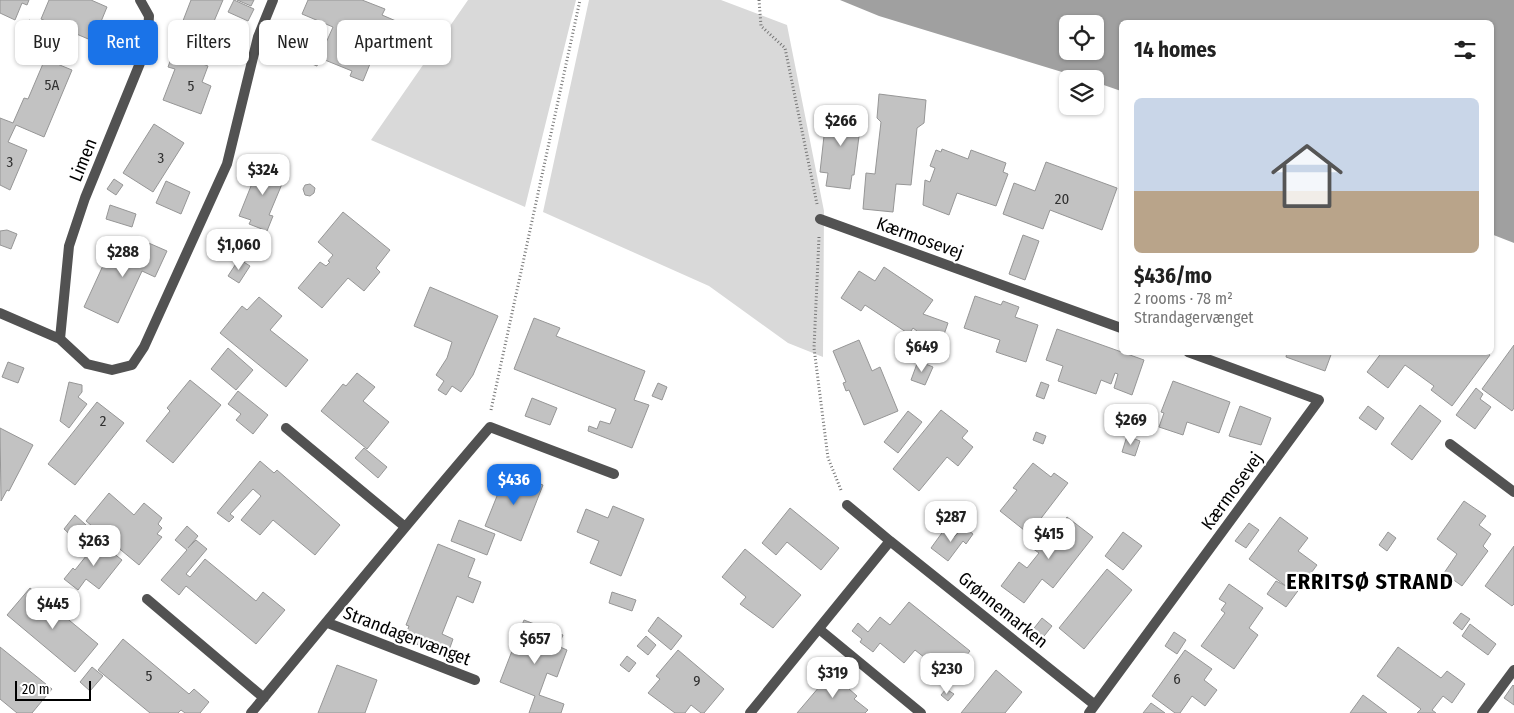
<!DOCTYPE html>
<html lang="en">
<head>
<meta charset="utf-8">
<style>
	:root { --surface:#fff; --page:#f2f2f2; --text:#222; --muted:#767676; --line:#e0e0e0; --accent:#1a73e8 }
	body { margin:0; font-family:"Fira Sans Condensed",sans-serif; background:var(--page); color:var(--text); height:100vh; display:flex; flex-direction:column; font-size:19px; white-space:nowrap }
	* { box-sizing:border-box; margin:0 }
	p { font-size:16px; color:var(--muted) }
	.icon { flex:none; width:28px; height:28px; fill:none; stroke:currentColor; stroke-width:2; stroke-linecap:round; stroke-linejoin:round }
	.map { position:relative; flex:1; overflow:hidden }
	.details { position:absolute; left:1119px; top:20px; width:375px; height:335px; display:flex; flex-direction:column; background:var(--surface); border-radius:8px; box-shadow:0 1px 4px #0004 }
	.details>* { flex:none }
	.hud { position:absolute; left:15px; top:20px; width:475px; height:45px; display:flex; gap:10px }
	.controls { position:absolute; left:1059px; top:15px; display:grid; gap:10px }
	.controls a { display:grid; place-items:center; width:45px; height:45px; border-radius:8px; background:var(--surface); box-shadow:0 1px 4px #0004; font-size:25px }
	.scale { position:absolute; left:15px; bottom:12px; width:76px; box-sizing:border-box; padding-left:5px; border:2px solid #000; border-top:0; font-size:14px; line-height:18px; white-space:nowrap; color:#000; -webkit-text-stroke:4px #fff; paint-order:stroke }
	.price { position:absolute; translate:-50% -42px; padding:0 11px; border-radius:10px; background:#fff; color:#222; font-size:16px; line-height:32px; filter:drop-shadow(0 1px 2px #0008) }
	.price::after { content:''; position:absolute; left:50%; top:30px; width:15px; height:11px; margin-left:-8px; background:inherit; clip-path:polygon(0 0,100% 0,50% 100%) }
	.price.selected { background:var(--accent); color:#fff }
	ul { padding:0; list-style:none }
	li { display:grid; align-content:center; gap:10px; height:265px; padding:0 15px }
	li+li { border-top:1px solid var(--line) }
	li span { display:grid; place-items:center; height:155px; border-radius:8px; color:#555 }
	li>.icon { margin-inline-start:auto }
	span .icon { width:90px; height:90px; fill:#fffc; stroke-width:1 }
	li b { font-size:21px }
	h2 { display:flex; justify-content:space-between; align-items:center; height:60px; padding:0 15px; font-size:21px }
	.chip { padding:0 18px; border-radius:8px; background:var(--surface); box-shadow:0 1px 4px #0004; font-size:18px; line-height:45px }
	.chip.selected { background:var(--accent); color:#fff }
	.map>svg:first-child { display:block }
	.green { fill:#d9d9d9 }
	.water { fill:#a0a0a0; fill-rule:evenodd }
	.building { fill:#c2c2c2; stroke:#969696 }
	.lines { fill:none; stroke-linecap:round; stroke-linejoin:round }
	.path { stroke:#747474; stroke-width:3; stroke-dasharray:1 2.5; stroke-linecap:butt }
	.service { stroke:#525252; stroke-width:10 }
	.minor { stroke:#525252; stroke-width:10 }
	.labels { text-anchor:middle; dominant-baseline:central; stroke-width:4.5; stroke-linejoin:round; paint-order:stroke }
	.number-label { font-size:15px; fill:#303030 }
	.street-label { font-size:18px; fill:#000; stroke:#fff }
	.district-label { font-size:22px; font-weight:bold; letter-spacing:1px; fill:#000; stroke:#fff }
</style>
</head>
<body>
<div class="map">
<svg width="1514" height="713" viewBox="0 0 1514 713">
	<rect width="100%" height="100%" fill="#fff"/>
	<path class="green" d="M 468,0 L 576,0 L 525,207 L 371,140 Z
		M 589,0 L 721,0 L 787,25 L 824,211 L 823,357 L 788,343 L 709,286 L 543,212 Z"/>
	<path class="water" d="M 840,0 L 1514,0 L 1514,243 L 1491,234 L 1491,22 L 1121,22 L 1121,91 L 1095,82 L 1095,79 L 1085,79 L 879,16 ZM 1068,24 L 1095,24 L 1095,51 L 1068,51 Z"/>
	<path class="building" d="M 0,0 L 29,0 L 27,5 L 22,3 L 15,20 L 0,13 Z
		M 49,0 L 91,0 L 107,7 L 93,41 L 41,19 Z
		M 191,0 L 223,0 L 212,26 L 231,34 L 221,60 L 208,54 L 207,57 L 174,44 Z
		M 234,0 L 254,9 L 248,21 L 228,12 Z
		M 237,0 L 254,0 L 251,6 Z
		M 308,0 L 362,0 L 385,9 L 382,15 L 410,27 L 399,54 L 386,48 L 380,63 L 372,59 L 363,81 L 350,76 L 352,71 L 320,58 L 317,66 L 302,60 L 307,48 L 321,54 L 333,27 L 302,14 Z
		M 29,20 L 41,25 L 36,38 L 23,33 Z
		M 173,53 L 208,66 L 202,82 L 211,86 L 201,114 L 163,100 L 175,69 L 168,67 Z
		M 45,59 L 72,70 L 44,137 L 16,125 L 8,142 L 27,150 L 10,190 L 0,185 L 0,118 L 13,123 L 24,98 L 28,99 Z
		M 879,94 L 926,100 L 924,123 L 917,128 L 911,185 L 896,184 L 893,212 L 863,209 L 866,173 L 875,174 L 881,122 L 877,118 Z
		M 827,109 L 862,113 L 854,175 L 852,175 L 850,189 L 826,186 L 828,173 L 820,172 Z
		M 154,124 L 184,143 L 153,192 L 123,173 Z
		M 942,149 L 968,159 L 971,150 L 1006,163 L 1003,172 L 1008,174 L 996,206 L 957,193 L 949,215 L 923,205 L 925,180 L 930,182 L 935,168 L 930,166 L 936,150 L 941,152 Z
		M 261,161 L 287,172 L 269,215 L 273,216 L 267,231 L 249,224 L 251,220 L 239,216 Z
		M 1046,162 L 1117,188 L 1102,230 L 1050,210 L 1043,229 L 1003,214 L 1014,183 L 1035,191 Z
		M 114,179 L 123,185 L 116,195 L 107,189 Z
		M 166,181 L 190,192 L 181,214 L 156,203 Z
		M 310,184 L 315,188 L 314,193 L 310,196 L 305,195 L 303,189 L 305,185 Z
		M 110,205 L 136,214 L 132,227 L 106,219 Z
		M 343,212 L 390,250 L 376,268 L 380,272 L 364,291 L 348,278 L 322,308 L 298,288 L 320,262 L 326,266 L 330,262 L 328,261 L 333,255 L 318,242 Z
		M 7,230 L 17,234 L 11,249 L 0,245 L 0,231 Z
		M 1023,235 L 1039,241 L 1025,280 L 1009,274 Z
		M 126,241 L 141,248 L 144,241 L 167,251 L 155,277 L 142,271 L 118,323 L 84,307 L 112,246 L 121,250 Z
		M 239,259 L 250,266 L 239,283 L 228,276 Z
		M 884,267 L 933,300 L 923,314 L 948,323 L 940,346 L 915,337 L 917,331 L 913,328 L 909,334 L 865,305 L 861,311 L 841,298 L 859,271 L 875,281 Z
		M 430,287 L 498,316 L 473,375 L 461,392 L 452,386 L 446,395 L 438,390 L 444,381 L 436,375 L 447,358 L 452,342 L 414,326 Z
		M 975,296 L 1001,305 L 1003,301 L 1019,307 L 1015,317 L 1038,325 L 1026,362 L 996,352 L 1000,340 L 964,328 Z
		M 259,297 L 282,316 L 270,330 L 308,360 L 286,387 L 220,333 L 242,306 L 247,310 Z
		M 534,318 L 560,328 L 556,336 L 645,371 L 634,400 L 649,405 L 632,448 L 588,431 L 589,426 L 597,429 L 600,421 L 610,424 L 616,409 L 514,369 Z
		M 1057,329 L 1144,360 L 1132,395 L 1114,388 L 1118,374 L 1115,373 L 1111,384 L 1101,380 L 1096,394 L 1058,381 L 1063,366 L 1046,360 Z
		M 859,340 L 872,371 L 880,367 L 898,411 L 864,425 L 849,390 L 846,391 L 843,383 L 846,382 L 833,351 Z
		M 1514,345 L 1514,408 L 1512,411 L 1482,389 Z
		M 228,348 L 253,370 L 236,390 L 211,369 Z
		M 1287,352 L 1332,352 L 1325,371 L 1286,357 Z
		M 1382,352 L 1486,352 L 1490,355 L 1452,406 L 1431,390 L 1434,386 L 1405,365 L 1388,388 L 1367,372 Z
		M 918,361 L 933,367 L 925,385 L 911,380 Z
		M 8,362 L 24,368 L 18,383 L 2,377 Z
		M 357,373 L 375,387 L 363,401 L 389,422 L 367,449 L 321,411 L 343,384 L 346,386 Z
		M 190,380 L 221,405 L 173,463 L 146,441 L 170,411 L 167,408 Z
		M 1173,381 L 1230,402 L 1219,433 L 1187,422 L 1183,435 L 1159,427 L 1164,413 L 1161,412 Z
		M 69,382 L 82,385 L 82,392 L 78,397 L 87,404 L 69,428 L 60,421 Z
		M 1041,382 L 1049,385 L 1044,399 L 1036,396 Z
		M 658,383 L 667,387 L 662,400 L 652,396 Z
		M 1476,388 L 1483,394 L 1480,399 L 1491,407 L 1475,429 L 1456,415 Z
		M 238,391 L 268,415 L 253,434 L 236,420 L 241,414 L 228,404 Z
		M 532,398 L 557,408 L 550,425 L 525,416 Z
		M 97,402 L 124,423 L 75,485 L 48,464 Z
		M 1420,405 L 1441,421 L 1412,460 L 1391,444 Z
		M 1240,406 L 1271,418 L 1261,445 L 1229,436 Z
		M 1368,406 L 1384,418 L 1376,430 L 1359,418 Z
		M 941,410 L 968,431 L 962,438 L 973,447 L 958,466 L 947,457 L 919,491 L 893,469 Z
		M 908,411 L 922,422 L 898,453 L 884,442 Z
		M 0,428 L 33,445 L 9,491 L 7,490 L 1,501 Z
		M 1036,432 L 1046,436 L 1043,444 L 1033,440 Z
		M 1127,436 L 1140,441 L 1135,456 L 1122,452 Z
		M 364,448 L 387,467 L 378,478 L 355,458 Z
		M 260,461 L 274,473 L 277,470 L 340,525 L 315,555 L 273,520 L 260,535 L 241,520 L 261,496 L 253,489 L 230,514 L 234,517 L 229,522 L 217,513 Z
		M 1033,463 L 1051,477 L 1054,473 L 1068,483 L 1029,534 L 1000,511 L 1017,490 L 1013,488 Z
		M 507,471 L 543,485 L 521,541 L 485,526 Z
		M 109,493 L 134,515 L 144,503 L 162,518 L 158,524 L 162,528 L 157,534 L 162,537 L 139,565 L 86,521 Z
		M 1464,501 L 1486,516 L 1479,525 L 1491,534 L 1483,546 L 1488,551 L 1462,586 L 1444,573 L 1457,554 L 1437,539 Z
		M 613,506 L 644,519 L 621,576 L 590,563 L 599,541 L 577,532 L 586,509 L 608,518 Z
		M 790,508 L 839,548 L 821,570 L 787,542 L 776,555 L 762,543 Z
		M 75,515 L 86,525 L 75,539 L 64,529 Z
		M 1067,517 L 1093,537 L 1053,588 L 1042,579 L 1024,603 L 1001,586 L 1019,562 L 1027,568 L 1039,553 L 1032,548 L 1045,530 L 1053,536 Z
		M 1280,517 L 1308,538 L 1298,551 L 1317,565 L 1286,607 L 1267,594 L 1276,581 L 1286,586 L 1249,559 Z
		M 459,520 L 495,534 L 487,555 L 451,541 Z
		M 1249,523 L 1259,530 L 1246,548 L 1235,541 Z
		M 187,526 L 198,536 L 188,548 L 196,540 L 207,549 L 186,574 L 190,577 L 205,559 L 256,601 L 263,592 L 285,610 L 256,644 L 186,586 L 179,595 L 161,580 L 187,550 L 175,540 Z
		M 964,527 L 973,534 L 966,544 L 963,541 L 948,561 L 931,548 L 944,530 L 954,537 Z
		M 1123,532 L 1142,546 L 1123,570 L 1105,556 Z
		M 1388,532 L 1396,538 L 1387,551 L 1379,545 Z
		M 98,541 L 122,560 L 99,589 L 86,579 L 78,590 L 64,579 L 73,568 L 75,570 Z
		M 438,544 L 475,559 L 468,577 L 481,582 L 473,603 L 457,596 L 442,634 L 453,639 L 447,656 L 404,639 L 409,626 L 406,625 Z
		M 1514,546 L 1514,604 L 1512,606 L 1485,586 Z
		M 745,549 L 801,595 L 773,628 L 740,604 L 746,597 L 722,577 Z
		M 1107,569 L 1132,590 L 1084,649 L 1059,628 Z
		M 1229,584 L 1263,608 L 1249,628 L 1258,635 L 1234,669 L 1201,646 L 1225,613 L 1221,610 L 1226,603 L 1219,599 Z
		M 30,588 L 98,644 L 75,672 L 7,615 Z
		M 612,592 L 636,600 L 632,611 L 609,603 Z
		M 909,602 L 970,651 L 949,677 L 915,650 L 904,663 L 880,643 L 873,652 L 860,642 L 862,639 L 852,631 L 858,623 L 868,632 L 880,617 L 890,625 Z
		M 1461,613 L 1470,619 L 1462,630 L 1453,623 Z
		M 658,617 L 682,636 L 671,650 L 648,631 Z
		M 1042,618 L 1052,626 L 1041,640 L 1031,632 Z
		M 524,620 L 563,635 L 558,646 L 567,650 L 557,677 L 547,673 L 539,695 L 564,704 L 561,713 L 529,713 L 535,696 L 500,682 Z
		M 1470,624 L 1496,644 L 1488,655 L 1462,636 Z
		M 1174,632 L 1186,640 L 1177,654 L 1165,646 Z
		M 646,636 L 656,645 L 648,655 L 637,646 Z
		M 123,639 L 189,694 L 194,689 L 209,702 L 200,713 L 185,713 L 181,710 L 178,713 L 150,713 L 98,670 Z
		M 0,647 L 52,689 L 32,713 L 17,713 L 0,699 Z
		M 1398,647 L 1441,678 L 1447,671 L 1465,684 L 1452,703 L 1443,696 L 1432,710 L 1436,713 L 1417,713 L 1421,709 L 1377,676 Z
		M 678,650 L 724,689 L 704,713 L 701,713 L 691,705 L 685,713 L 675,713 L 648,693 L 660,679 L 656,676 Z
		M 1185,650 L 1212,669 L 1204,680 L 1217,690 L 1205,706 L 1192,696 L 1180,713 L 1175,713 L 1152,696 Z
		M 627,656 L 636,663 L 629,672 L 620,665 Z
		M 337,665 L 377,680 L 365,713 L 318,713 Z
		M 92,667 L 103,676 L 90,691 L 80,682 Z
		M 996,670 L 1022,692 L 1005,713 L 961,713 Z
		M 831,673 L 857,696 L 854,699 L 868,710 L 865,713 L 797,713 Z
		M 1513,685 L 1514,686 L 1514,705 L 1504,698 Z
		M 946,689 L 954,694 L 948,701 L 941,695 Z
		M 1363,695 L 1387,713 L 1350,713 Z
		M 1151,703 L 1165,713 L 1143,713 Z"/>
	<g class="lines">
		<path class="path" d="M 759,0 L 761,26 L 785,48 L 817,204
			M 819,237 L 814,348 L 828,458 L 841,490
			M 491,410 L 580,0"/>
		<path class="service" d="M 819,629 L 921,713"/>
		<path class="minor" d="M 820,219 L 1121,328
			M 0,313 L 60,339 L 87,364 L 112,370 L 132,365 L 144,347 L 227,164 L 258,37 L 273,0
			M 60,339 L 69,246 L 85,198 L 147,46 L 149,16 L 140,0
			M 286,428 L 404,526
			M 1450,444 L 1514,492
			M 847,505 L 890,541
			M 147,599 L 264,698
			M 328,623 L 475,680
			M 251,713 C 331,617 409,521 490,427 L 614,474
			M 750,713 L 890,541 L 1095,705
			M 1089,713 L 1319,400 L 1188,352
			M 1482,713 L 1514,670"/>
	</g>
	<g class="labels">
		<g class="number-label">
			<text x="52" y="85">5A</text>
			<text x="191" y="86">5</text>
			<text x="161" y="158">3</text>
			<text x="10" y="162">3</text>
			<text x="1062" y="199">20</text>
			<text x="103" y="421">2</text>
			<text x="149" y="676">5</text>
			<text x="1177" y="679">6</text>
			<text x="697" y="681">9</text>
		</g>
		<g class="street-label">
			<text transform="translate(83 160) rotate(-68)">Limen</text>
			<text transform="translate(920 238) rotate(20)">Kærmosevej</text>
			<text transform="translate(1232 491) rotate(-54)">Kærmosevej</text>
			<text transform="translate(1003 610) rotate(39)">Grønnemarken</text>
			<text transform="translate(407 636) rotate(21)">Strandagervænget</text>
		</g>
		<g class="district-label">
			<text x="1370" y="581">ERRITSØ STRAND</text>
		</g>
	</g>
</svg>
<div class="controls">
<a><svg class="icon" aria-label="locate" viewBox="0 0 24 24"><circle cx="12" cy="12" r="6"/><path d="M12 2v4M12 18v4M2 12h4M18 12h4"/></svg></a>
<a><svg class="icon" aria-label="layers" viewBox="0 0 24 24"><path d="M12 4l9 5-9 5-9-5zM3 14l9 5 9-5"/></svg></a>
</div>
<div class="scale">20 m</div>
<b class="price" style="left:841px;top:147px">$266</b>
<b class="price" style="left:263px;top:196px">$324</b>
<b class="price" style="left:239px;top:271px">$1,060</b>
<b class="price" style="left:123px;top:278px">$288</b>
<b class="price" style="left:922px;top:373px">$649</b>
<b class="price" style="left:1131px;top:446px">$269</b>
<b class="price selected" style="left:514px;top:506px">$436</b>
<b class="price" style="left:951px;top:543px">$287</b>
<b class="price" style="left:1049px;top:560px">$415</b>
<b class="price" style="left:94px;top:567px">$263</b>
<b class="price" style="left:53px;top:630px">$445</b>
<b class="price" style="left:535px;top:665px">$657</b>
<b class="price" style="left:947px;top:695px">$230</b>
<b class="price" style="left:833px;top:699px">$319</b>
<div class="hud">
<a class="chip">Buy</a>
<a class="chip selected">Rent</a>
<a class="chip">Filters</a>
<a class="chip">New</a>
<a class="chip">Apartment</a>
</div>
<section class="details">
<h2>14 homes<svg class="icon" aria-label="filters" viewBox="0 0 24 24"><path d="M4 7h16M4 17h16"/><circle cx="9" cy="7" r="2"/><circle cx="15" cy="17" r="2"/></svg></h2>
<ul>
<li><span style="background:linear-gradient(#c9d6e8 60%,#b9a48a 0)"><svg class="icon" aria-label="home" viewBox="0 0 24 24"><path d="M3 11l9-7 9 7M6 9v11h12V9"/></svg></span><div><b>$436/mo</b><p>2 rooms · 78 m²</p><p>Strandagervænget</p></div></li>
</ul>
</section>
</div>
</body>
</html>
